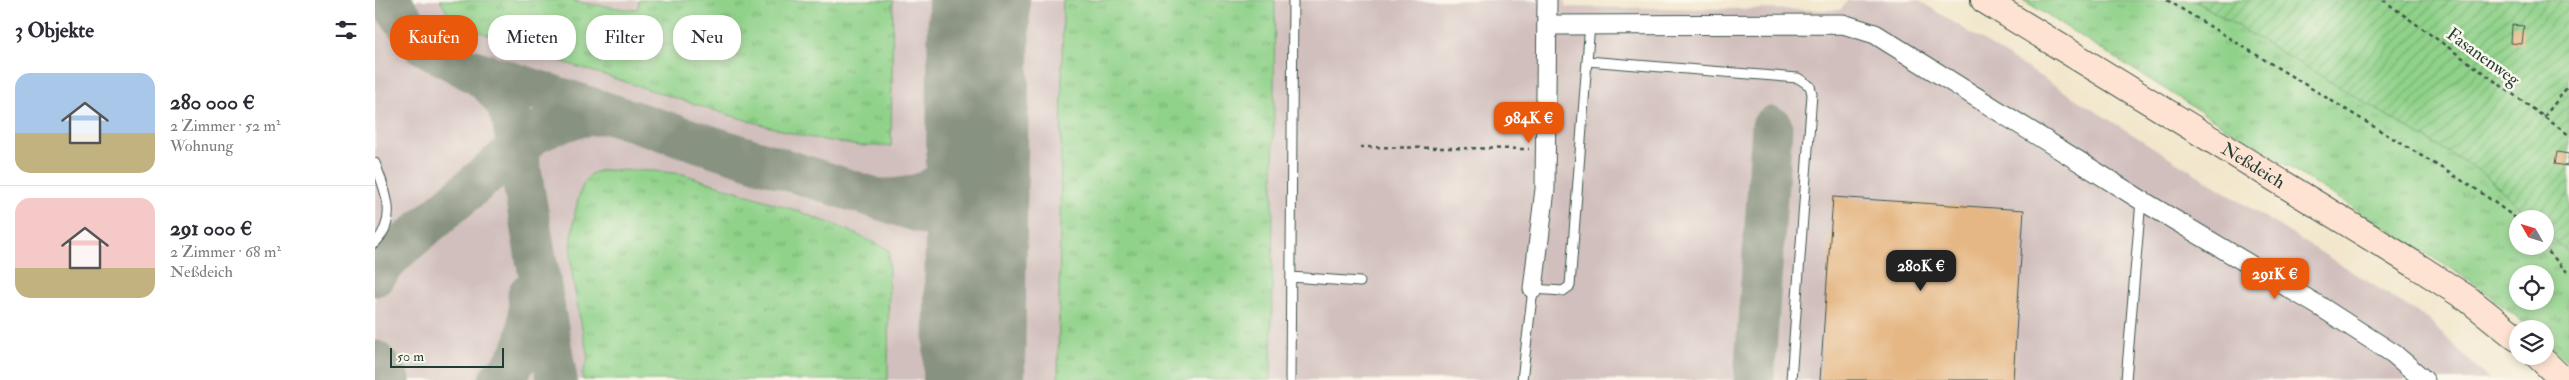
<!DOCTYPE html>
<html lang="de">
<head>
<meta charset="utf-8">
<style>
	:root { --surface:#fff; --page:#f2f2f3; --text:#2b2b33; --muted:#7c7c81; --line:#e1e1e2; --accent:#ea580c }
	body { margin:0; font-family:"IM FELL Double Pica",serif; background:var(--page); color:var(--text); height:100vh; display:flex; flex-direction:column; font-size:19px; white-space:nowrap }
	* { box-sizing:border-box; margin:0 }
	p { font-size:16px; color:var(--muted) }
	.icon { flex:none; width:28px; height:28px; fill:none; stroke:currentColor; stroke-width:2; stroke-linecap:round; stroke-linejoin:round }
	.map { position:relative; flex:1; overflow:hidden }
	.side { display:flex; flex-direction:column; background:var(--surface); width:375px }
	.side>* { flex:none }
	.top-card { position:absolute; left:15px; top:15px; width:475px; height:45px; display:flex; gap:10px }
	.needle { width:32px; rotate:309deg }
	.tools { position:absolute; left:2134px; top:210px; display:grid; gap:10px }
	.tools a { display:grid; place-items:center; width:45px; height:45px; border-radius:50%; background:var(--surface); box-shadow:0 2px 8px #0003; font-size:25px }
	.scale { position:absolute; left:15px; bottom:12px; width:114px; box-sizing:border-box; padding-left:5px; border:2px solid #1f3d34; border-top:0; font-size:14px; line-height:18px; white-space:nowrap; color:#1f3d34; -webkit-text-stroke:4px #fbf7ec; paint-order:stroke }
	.price { position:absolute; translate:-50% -42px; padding:0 11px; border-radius:10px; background:var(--accent); color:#fff; font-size:16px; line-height:32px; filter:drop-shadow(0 1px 2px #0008) }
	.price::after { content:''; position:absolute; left:50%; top:30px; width:15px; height:11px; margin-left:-8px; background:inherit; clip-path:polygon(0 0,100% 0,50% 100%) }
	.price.on { background:#222; color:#fff }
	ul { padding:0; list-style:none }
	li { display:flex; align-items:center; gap:15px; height:125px; padding:0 15px }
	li+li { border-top:1px solid var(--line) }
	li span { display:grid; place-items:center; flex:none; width:140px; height:100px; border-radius:15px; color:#555 }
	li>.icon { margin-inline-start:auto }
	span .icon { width:60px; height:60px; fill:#fffc; stroke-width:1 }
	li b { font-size:21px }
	h2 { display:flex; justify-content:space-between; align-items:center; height:60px; padding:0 15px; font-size:21px }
	.pill { padding:0 18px; border-radius:20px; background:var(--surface); box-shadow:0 2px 8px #0003; font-size:18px; line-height:45px }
	.pill.on { background:var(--accent); color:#fff }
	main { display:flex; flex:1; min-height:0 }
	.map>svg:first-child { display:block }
	.industrial { fill:#d1bfbd }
	.grass { fill:url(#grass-tufts); stroke:#58885f; fill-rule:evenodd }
	.garden { fill:url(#garden-furrows); stroke:#58885f }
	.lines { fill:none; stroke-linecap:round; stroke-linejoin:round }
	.taxiway { stroke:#889280; stroke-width:41 }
	.runway { stroke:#889280; stroke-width:102 }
	.building { fill:#e5b784 }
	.lane-casing { stroke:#3f564b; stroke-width:11 }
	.street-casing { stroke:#3f564b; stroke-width:21 }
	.secondary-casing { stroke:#3f564b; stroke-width:28 }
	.path { stroke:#3f564b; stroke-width:2.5; stroke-dasharray:4 4; stroke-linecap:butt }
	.lane { stroke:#fff; stroke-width:9 }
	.street { stroke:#fff; stroke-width:19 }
	.secondary { stroke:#fee3d2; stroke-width:26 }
	.labels { text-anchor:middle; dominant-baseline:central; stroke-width:5; stroke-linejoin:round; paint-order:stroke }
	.street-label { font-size:18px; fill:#1f3d34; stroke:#fbf7ec }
</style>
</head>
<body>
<main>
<section class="side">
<h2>3 Objekte<svg class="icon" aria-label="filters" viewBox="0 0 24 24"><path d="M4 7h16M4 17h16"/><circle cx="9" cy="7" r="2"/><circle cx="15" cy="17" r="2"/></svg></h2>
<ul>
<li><span style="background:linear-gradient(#a9c7e8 60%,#c2b280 0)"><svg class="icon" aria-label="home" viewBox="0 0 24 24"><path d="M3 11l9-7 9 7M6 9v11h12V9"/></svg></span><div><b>280 000 €</b><p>2 Zimmer · 52 m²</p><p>Wohnung</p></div></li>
<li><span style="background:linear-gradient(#f6c9c9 70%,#c2b280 0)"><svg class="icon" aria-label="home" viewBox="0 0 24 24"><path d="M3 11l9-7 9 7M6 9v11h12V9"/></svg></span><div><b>291 000 €</b><p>2 Zimmer · 68 m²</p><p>Neßdeich</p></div></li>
</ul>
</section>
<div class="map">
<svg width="2194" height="380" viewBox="0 0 2194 380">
	<defs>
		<pattern id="grass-tufts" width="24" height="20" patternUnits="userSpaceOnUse" patternTransform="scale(1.25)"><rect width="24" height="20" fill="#90d28a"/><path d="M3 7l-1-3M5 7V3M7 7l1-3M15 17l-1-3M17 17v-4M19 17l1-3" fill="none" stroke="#75ac72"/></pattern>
		<pattern id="garden-furrows" width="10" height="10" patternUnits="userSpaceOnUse" patternTransform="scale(1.25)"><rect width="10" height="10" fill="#90d28a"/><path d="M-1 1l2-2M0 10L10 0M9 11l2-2" fill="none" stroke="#75ac72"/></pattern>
	</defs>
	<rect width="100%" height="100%" fill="#fbf7ec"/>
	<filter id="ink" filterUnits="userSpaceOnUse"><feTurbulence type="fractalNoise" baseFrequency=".02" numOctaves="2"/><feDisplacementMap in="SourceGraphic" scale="10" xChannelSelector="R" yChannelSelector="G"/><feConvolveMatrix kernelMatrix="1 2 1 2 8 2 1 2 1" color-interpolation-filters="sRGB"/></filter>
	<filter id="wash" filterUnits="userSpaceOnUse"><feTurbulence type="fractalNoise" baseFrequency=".0096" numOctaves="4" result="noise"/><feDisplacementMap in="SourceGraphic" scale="20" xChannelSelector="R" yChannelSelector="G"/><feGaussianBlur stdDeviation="1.12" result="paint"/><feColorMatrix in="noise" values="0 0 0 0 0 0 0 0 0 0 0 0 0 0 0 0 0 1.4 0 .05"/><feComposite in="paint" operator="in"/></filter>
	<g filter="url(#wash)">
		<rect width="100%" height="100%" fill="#f2e7cc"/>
		<path class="industrial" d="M 0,0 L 1190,0 L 1191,7 L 1465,10 L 1473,0 L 1543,0 L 2054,320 L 2114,380 L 0,380 Z"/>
		<path class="grass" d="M 65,0 L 201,0 L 201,2 L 257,10 L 263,8 L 264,0 L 518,0 L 516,146 L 484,146 L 427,136 L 357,116 L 141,47 L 76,19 Z
			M 688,0 L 900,0 L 896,380 L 683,380 Z
			M 1648,0 L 1819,0 L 2108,173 L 2157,219 L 2142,219 L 2142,246 L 2170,246 L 2170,231 L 2194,253 L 2194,364 L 2170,341 L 2170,329 L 2157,329 L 2100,284 ZM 2142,274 L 2170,274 L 2170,301 L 2142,301 Z
			M 231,170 L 279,171 L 308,174 L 423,211 L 472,230 L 514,250 L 513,380 L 208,380 L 207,374 L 213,359 C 208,329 197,288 196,259 C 196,240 200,186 216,174 C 220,171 226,171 231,170 Z"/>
		<path class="garden" d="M 1819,0 L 2194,0 L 2194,253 L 2170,231 L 2170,219 L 2157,219 L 2108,173 Z"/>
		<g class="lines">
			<path class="taxiway" d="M 14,0 L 46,43 L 105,76 L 119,88 L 130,102 L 137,119 L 182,380
				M 89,67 L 575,222 C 594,233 598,236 601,258
				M 506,199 C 558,200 578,178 602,136
				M 0,276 L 18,254 L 159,134 C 181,122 201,116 226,114
				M 0,361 L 15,380
				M 124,380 C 151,358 156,327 153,294
				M 1379,380 L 1397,127"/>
			<path class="runway" d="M 599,380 L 604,0"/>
		</g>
		<g id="blocks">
			<path class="building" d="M 2137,25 L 2149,26 L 2147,44 L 2136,43 Z
				M 2182,152 L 2194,154 L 2192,166 L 2180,164 Z
				M 1458,197 L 1649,210 L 1638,380 L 1445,380 Z"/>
		</g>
	</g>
	<g filter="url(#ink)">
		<use href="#blocks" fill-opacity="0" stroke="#3f564b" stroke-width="1"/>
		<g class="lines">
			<defs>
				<path id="lane" d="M 1212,61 L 1215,24
					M 0,163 C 10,191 24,218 0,243
					M 916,277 L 985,282
					M 915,380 L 918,0
					M 1147,380 L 1158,289 L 1188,291 L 1195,286 L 1212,61 L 1423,78 L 1435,86 L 1437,94 L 1416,380
					M 1751,380 L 1766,200"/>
				<path id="street" d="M 1172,25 L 1468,24 L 1500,34 L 1766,200 L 1946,307 L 2019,354 L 2049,380
					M 1158,289 L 1170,189 L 1172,0"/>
				<g id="secondary">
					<path id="s1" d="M 1609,0 L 2039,264 L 2093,299 L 2142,338"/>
					<path d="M 2163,356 L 2188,380"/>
				</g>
			</defs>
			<use href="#lane" class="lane-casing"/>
			<use href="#street" class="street-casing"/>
			<use href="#secondary" class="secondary-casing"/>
			<path class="path" d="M 1792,0 L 2104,191 L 2142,219
				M 2008,0 L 2194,135
				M 2169,117 L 2194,85
				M 985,147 L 1154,149
				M 2168,246 L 2194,274"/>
			<use href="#lane" class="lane"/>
			<use href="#street" class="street"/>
			<use href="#secondary" class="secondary"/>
		</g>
	</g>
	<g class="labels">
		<g class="street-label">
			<text transform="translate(2108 57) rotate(36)">Fasanenweg</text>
			<text stroke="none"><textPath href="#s1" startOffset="316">Neßdeich</textPath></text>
		</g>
	</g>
</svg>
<div class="tools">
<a><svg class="needle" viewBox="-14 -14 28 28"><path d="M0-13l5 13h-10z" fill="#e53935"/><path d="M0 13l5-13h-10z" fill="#7c7c81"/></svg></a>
<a><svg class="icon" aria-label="locate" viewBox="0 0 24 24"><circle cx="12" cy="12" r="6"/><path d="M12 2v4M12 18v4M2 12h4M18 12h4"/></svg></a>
<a><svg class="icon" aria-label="layers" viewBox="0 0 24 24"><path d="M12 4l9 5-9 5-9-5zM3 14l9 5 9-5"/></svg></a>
</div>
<div class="scale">50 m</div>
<b class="price" style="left:1154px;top:144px">984K €</b>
<b class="price on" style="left:1546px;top:292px">280K €</b>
<b class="price" style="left:1900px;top:300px">291K €</b>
<div class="top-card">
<a class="pill on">Kaufen</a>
<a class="pill">Mieten</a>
<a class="pill">Filter</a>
<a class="pill">Neu</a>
</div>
</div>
</main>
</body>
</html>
